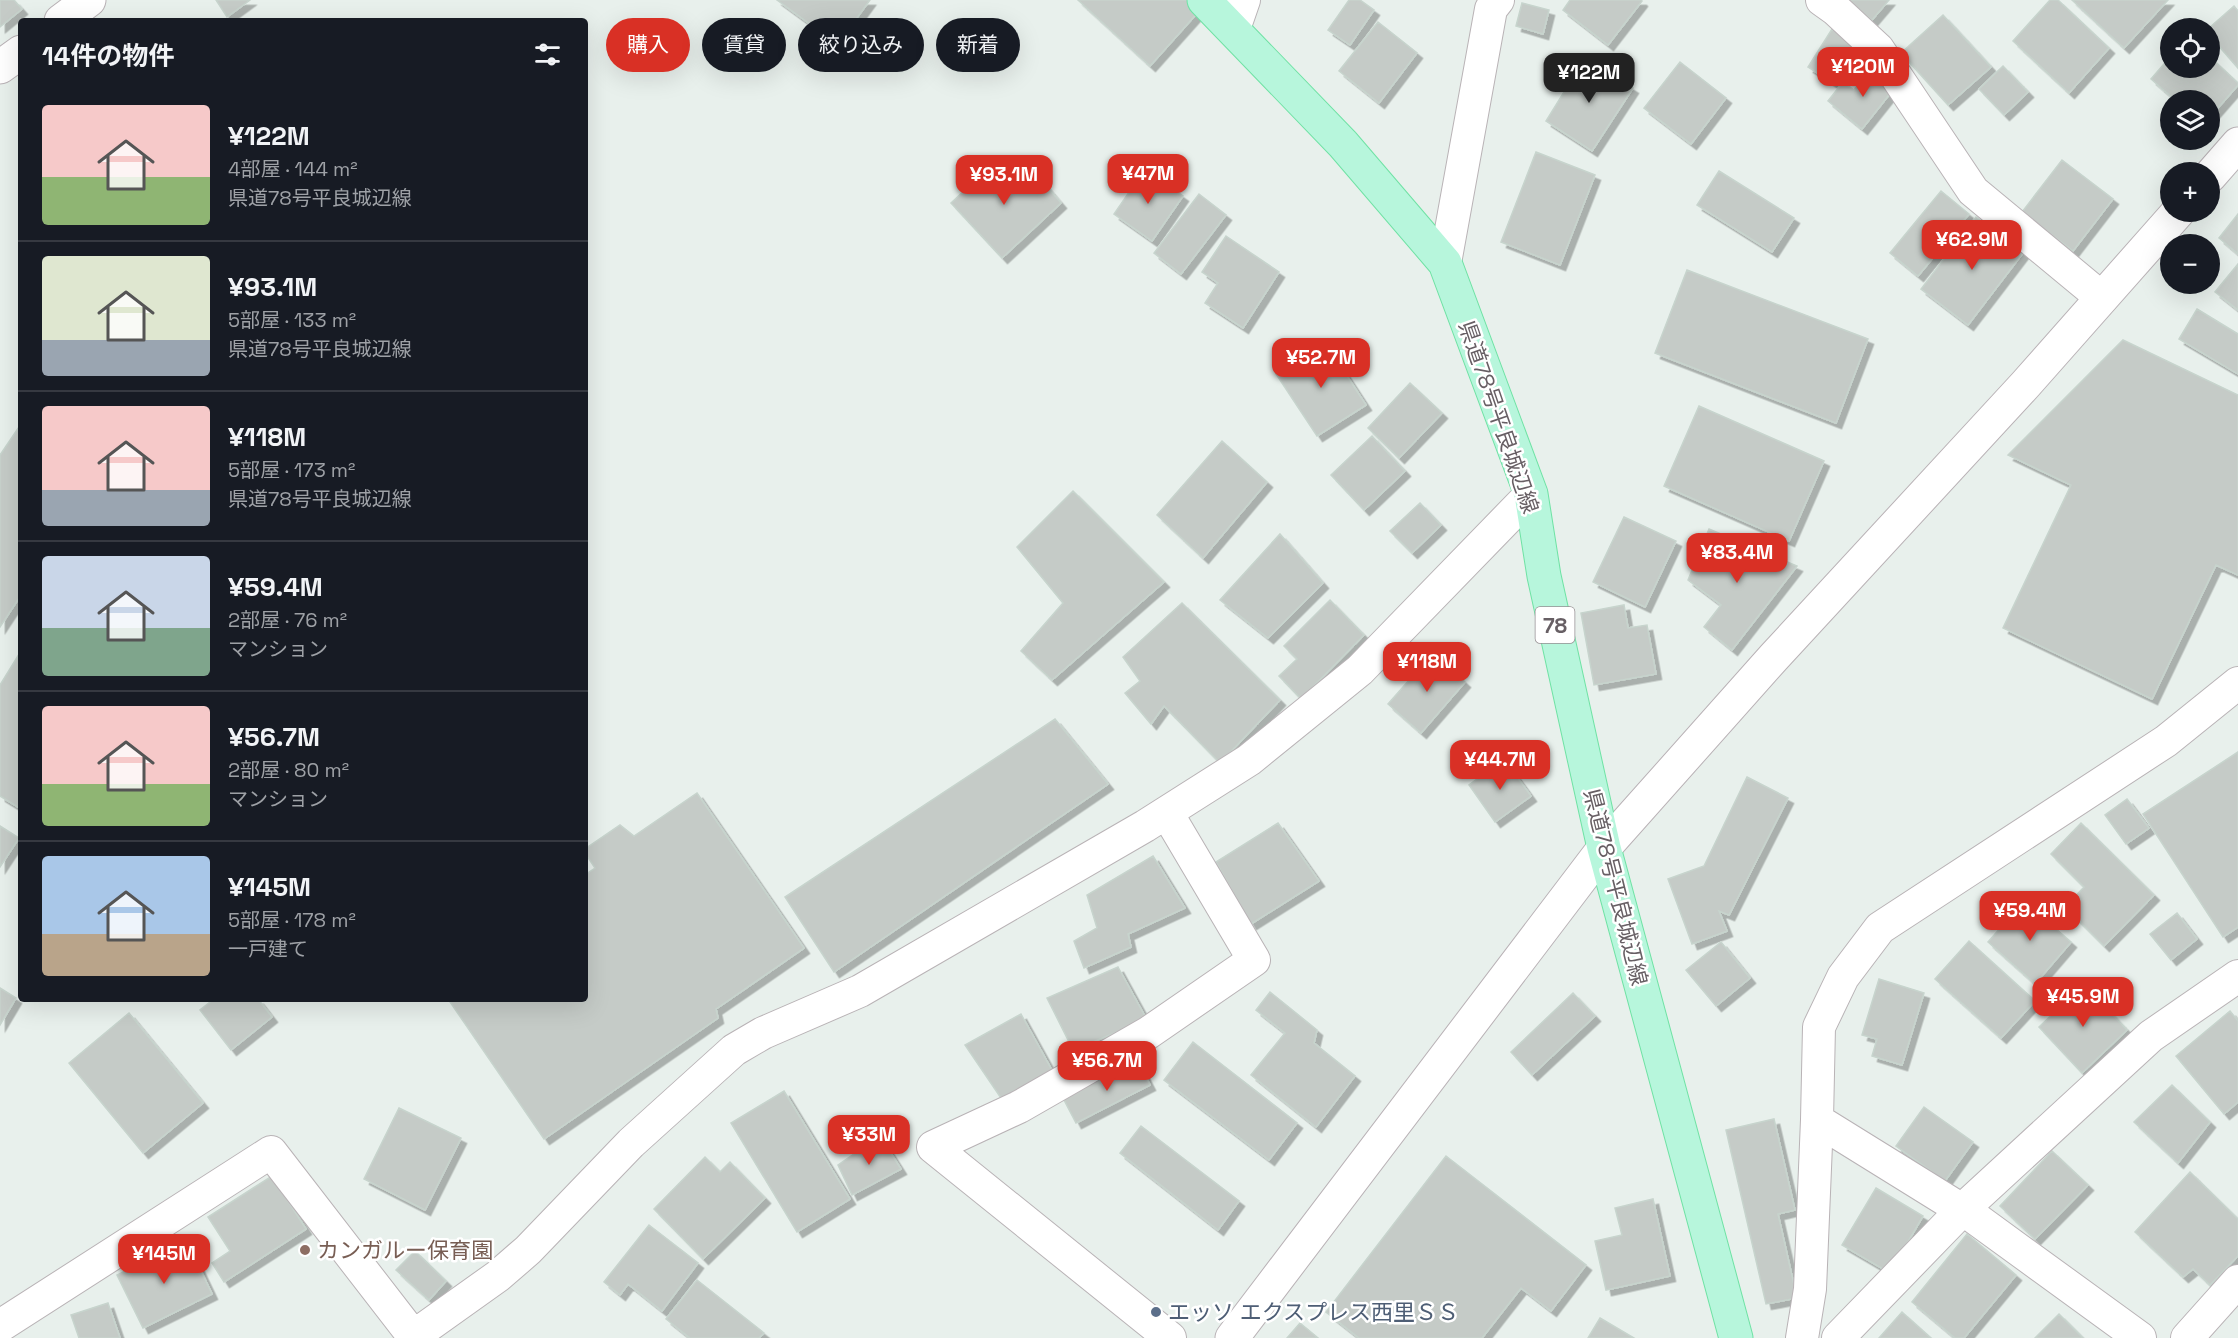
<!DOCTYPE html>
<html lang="ja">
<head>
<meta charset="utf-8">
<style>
	:root { --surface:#171b24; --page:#20242c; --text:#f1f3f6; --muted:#9ea1a6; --line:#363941; --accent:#d93025 }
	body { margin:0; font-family:"Space Grotesk","Noto Sans JP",sans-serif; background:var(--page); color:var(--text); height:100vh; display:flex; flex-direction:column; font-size:22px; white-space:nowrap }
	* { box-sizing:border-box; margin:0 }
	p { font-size:20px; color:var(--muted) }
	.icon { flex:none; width:33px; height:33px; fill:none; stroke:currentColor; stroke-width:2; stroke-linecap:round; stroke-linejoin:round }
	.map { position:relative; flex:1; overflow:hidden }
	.details { position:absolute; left:18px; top:18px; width:570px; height:984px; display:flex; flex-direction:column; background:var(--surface); border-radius:6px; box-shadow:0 6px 24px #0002 }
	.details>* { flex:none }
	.banner { position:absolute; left:606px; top:18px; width:570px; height:54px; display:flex; gap:12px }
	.tools { position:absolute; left:2160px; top:18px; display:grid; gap:12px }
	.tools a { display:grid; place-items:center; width:60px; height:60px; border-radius:50%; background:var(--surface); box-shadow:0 6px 24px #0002; font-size:30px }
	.price { position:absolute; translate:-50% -51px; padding:0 14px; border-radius:12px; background:var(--accent); color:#fff; font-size:20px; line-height:39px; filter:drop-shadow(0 2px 3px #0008) }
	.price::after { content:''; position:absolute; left:50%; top:36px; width:18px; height:14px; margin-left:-9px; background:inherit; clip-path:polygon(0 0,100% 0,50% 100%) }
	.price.selected { background:#222; color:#fff }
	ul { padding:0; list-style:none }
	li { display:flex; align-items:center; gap:18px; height:150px; padding:0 24px }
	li+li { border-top:2px solid var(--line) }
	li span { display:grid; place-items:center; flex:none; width:168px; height:120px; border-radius:6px; color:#555 }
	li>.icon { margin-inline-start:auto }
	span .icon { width:72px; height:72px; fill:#fffc; stroke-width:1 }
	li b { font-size:26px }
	h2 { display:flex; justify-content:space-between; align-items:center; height:72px; padding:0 24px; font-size:26px }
	.chip { padding:0 21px; border-radius:27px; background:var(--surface); box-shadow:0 6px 24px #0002; font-size:21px; line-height:54px }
	.chip.selected { background:var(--accent); color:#fff }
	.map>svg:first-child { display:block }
	.building { fill:#c5cbc7; stroke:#c7d4cd; stroke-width:1.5; filter:url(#shadow) }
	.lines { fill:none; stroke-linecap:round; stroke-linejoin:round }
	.street-casing { stroke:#b9b3b6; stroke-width:34 }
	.secondary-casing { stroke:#b9b2b6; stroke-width:35 }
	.primary-casing { stroke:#6fe2a4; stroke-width:35 }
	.street { stroke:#fff; stroke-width:32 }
	.secondary { stroke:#fff; stroke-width:33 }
	.primary { stroke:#b7f6dc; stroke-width:33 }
	.education-dot { fill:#8d6e63; stroke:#fff; stroke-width:2 }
	.service-dot { fill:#5c6f8a; stroke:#fff; stroke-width:2 }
	.labels { text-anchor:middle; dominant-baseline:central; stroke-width:5; stroke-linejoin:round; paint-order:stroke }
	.shield { fill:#fff; stroke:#958f92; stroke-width:1.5 }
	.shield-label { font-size:21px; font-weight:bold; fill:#675f64 }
	.street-label { font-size:22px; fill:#675f64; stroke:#fff }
	.education-label { font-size:22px; fill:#785e54; stroke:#fff; text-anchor:start }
	.service-label { font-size:22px; fill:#4e5e75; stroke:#fff; text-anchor:start }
</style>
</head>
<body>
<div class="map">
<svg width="2238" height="1338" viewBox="0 0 2238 1338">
	<defs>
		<filter id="shadow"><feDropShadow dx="5.5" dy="5.5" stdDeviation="0" flood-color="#0004"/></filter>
	</defs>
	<rect width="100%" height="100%" fill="#e8f0ec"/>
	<path class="building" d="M 0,0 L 14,0 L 22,9 L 0,27 Z
		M 216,0 L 250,0 L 227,17 Z
		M 777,0 L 870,0 L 856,19 L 876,34 L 858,59 Z
		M 1078,0 L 1190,0 L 1200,10 L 1150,66 Z
		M 1349,0 L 1360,0 L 1374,10 L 1350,45 L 1328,30 Z
		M 1570,0 L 1641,0 L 1642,1 L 1608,45 L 1563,10 Z
		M 1847,0 L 1889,0 L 1872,20 Z
		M 2050,0 L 2058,0 L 2109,48 L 2069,93 L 2013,41 Z
		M 2072,0 L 2168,0 L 2124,48 Z
		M 1522,3 L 1549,10 L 1543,34 L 1516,26 Z
		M 2234,6 L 2238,11 L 2238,68 L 2210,36 L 2209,28 Z
		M 1943,15 L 1991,67 L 1948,105 L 1901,53 Z
		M 1378,22 L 1417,53 L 1379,103 L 1339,71 Z
		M 1832,29 L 1860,47 L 1836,85 L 1808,67 Z
		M 2170,57 L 2170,68 L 2210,68 L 2210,57 L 2238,83 L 2238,85 L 2210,117 L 2210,100 L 2175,100 L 2151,79 Z
		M 1585,58 L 1633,88 L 1592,151 L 1546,121 Z
		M 1680,62 L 1726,98 L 1691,144 L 1644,108 Z
		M 2003,66 L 2028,92 L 2004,115 L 1979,89 Z
		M 1872,67 L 1896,86 L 1862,129 L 1828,101 L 1843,82 L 1854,90 Z
		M 1536,152 L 1595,175 L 1560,265 L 1501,242 Z
		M 1001,156 L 1033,191 L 1043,182 L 1061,203 L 1002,258 L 951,203 Z
		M 2062,160 L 2113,199 L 2073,251 L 2022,212 Z
		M 1145,169 L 1183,196 L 1152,241 L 1114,214 Z
		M 1719,171 L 1794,218 L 1772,252 L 1697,205 Z
		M 1941,191 L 1969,214 L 1918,276 L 1890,253 Z
		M 1199,194 L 1226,215 L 1181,274 L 1154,253 Z
		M 2238,214 L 2238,254 L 2219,238 Z
		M 1976,217 L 2023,253 L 1968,325 L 1921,289 Z
		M 1226,236 L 1279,272 L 1243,328 L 1205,303 L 1218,283 L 1202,272 Z
		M 2238,264 L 2238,310 L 2215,292 Z
		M 1687,270 L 1868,339 L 1836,423 L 1655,353 Z
		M 2197,309 L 2238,334 L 2238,374 L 2179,339 Z
		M 2123,340 L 2238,395 L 2238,575 L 2216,565 L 2152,699 L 2003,628 L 2071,485 L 2008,455 Z
		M 1325,342 L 1366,405 L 1317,436 L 1276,374 Z
		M 1410,383 L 1442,413 L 1399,458 L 1368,428 Z
		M 1699,406 L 1824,461 L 1789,541 L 1664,486 Z
		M 21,424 L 21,595 L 0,627 L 0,455 Z
		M 1372,436 L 1405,471 L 1364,510 L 1331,475 Z
		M 1222,441 L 1267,482 L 1203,558 L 1157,515 Z
		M 1073,491 L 1164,582 L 1052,680 L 1021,651 L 1063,603 L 1017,547 Z
		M 1420,503 L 1441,525 L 1412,553 L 1390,531 Z
		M 1624,517 L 1676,541 L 1645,607 L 1593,582 Z
		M 1709,529 L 1797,566 L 1732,650 L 1704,627 L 1721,605 L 1688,580 Z
		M 1280,534 L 1323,583 L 1268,638 L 1220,600 Z
		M 1330,600 L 1364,635 L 1301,699 L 1279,676 L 1297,659 L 1284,646 Z
		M 1182,603 L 1280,700 L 1220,763 L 1164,706 L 1151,724 L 1125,693 L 1140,681 L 1123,657 Z
		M 1624,605 L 1628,628 L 1647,625 L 1656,674 L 1594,685 L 1581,613 Z
		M 21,651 L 21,809 L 0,796 L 0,685 Z
		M 1433,653 L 1465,682 L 1421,733 L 1388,704 Z
		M 1055,719 L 1108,784 L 834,972 L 785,897 Z
		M 2238,752 L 2238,927 L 2223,937 L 2143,814 Z
		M 1504,759 L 1531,796 L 1495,822 L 1469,785 Z
		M 1747,777 L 1788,798 L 1729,915 L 1719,911 L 1727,931 L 1692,944 L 1668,879 L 1704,866 Z
		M 697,793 L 804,948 L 716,1009 L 718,1018 L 544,1139 L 448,999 L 585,999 L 585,875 L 595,868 L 585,853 L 585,849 L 620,825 L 634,836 Z
		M 2127,799 L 2149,828 L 2126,844 L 2105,815 Z
		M 1278,823 L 1319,881 L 1251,924 L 1216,862 Z
		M 2081,823 L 2154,895 L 2104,946 L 2065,907 L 2084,887 L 2051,854 Z
		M 0,826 L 19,838 L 0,867 Z
		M 1153,856 L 1185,908 L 1128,934 L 1131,947 L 1084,968 L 1074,941 L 1097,928 L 1087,895 Z
		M 2024,901 L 2071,942 L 2035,984 L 1988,942 Z
		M 2177,913 L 2197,939 L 2171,960 L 2150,934 Z
		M 1969,941 L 2035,1001 L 2001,1038 L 1935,979 Z
		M 1721,942 L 1750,978 L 1716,1006 L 1686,970 Z
		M 1118,967 L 1147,1020 L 1073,1050 L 1047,998 Z
		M 1879,979 L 1924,993 L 1902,1065 L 1872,1056 L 1877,1039 L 1862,1035 Z
		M 2084,984 L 2127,1030 L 2082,1073 L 2039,1027 Z
		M 0,988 L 16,998 L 0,1025 Z
		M 1270,992 L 1317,1030 L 1314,1043 L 1355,1076 L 1316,1127 L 1251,1075 L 1285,1033 L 1256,1010 Z
		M 1573,993 L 1595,1016 L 1532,1075 L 1511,1052 Z
		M 214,999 L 258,999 L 272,1017 L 231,1050 L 200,1010 Z
		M 2230,1011 L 2238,1021 L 2238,1102 L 2224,1114 L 2176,1056 Z
		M 129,1013 L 203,1103 L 143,1153 L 69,1063 Z
		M 1021,1014 L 1054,1074 L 1003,1101 L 965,1045 Z
		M 1193,1042 L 1297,1123 L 1269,1160 L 1164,1080 Z
		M 1137,1060 L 1150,1085 L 1076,1123 L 1063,1098 Z
		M 2172,1085 L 2210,1122 L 2178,1163 L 2134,1122 Z
		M 784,1091 L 850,1199 L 797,1232 L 731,1123 Z
		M 1924,1107 L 1973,1142 L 1945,1181 L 1896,1146 Z
		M 399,1108 L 461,1138 L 425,1210 L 364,1179 Z
		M 1774,1119 L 1795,1210 L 1778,1214 L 1797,1298 L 1766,1304 L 1726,1130 Z
		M 1141,1126 L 1239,1201 L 1218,1230 L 1120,1153 Z
		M 880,1136 L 901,1169 L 852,1195 L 838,1165 Z
		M 2052,1151 L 2088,1185 L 2035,1239 L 2000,1206 Z
		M 1446,1156 L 1586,1265 L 1551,1311 L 1521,1288 L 1482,1338 L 1359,1338 L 1326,1312 Z
		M 705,1157 L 720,1172 L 730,1162 L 765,1198 L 703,1259 L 654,1209 Z
		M 2190,1172 L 2238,1219 L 2238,1256 L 2210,1285 L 2193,1269 L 2183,1277 L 2135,1232 Z
		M 272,1176 L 306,1229 L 224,1282 L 212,1263 L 230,1251 L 208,1217 Z
		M 1876,1188 L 1923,1216 L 1890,1273 L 1842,1245 Z
		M 1653,1199 L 1670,1276 L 1606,1290 L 1595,1241 L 1622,1235 L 1615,1208 Z
		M 649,1225 L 698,1263 L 662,1311 L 628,1284 L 620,1295 L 604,1282 Z
		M 1967,1234 L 2016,1275 L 1964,1338 L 1955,1338 L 1912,1302 Z
		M 175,1246 L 179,1255 L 191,1250 L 212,1294 L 143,1328 L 117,1275 Z
		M 415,1251 L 446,1281 L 429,1300 L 396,1270 Z
		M 697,1280 L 764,1333 L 759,1338 L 690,1338 L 666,1319 Z
		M 108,1303 L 120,1338 L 79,1338 L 71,1315 Z
		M 1902,1312 L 1931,1338 L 1879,1338 Z
		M 2059,1314 L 2083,1338 L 2035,1338 Z
		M 1600,1318 L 1634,1338 L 1588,1338 Z
		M 1300,1323 L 1318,1338 L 1287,1338 Z"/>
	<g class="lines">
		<defs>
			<path id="street" d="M 1822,0 L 1836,10 L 1878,49 L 1973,191 L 2102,298
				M 1234,29 L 1244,0
				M 1445,263 L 1491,9 L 1498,0
				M 1167,813 L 1254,960 L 1148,1033 L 1019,1107 L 933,1147 L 1170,1338
				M 1817,1120 L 1975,1218 L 2140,1338
				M 0,1326 L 271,1152 L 414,1337
				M 411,1338 L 498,1276 L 528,1250 L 631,1143 L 734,1050 L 763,1033 L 860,991 L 1145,826 L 1249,760 L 1360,670 L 1531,494
				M 1802,1338 L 1810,1289 L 1817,1120 L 1819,1027 L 1843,977 L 1880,928 L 2166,741 L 2238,683
				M 1838,1338 L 1962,1210 L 2151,1036 L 2238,976
				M 2187,1338 L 2238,1281"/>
			<path id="secondary" d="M 61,21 L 89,0
				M 0,67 L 21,52
				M 2210,176 L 2238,144
				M 1232,1338 L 1604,848 L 1774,657 L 2025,385 L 2178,212"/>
			<path id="primary" d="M 1204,0 L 1343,144 L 1445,263 L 1531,494 L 1544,576 L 1604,848 L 1736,1338"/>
		</defs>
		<use href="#street" class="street-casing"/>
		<use href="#secondary" class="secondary-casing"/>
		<use href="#primary" class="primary-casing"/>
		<use href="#street" class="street"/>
		<use href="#secondary" class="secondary"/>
		<use href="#primary" class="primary"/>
	</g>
	<circle class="education-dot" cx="305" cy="1250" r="6"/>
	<circle class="service-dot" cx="1156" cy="1312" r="6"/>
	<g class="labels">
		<rect class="shield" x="1535.5" y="607" width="39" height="36" rx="4.5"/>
		<g class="shield-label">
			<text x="1555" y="625">78</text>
		</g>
		<g class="street-label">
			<text transform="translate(1499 417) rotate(71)">県道78号平良城辺線</text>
			<text transform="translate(1616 887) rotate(76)">県道78号平良城辺線</text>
		</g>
		<g class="education-label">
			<text x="317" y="1250">カンガルー保育園</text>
		</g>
		<g class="service-label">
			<text x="1168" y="1312">エッソ エクスプレス西里ＳＳ</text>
		</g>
	</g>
</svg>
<div class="tools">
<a><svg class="icon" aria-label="locate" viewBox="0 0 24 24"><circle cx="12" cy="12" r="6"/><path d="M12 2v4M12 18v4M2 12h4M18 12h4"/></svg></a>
<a><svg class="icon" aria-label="layers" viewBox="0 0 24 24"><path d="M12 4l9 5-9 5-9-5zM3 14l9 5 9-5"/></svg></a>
<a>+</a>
<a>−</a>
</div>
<b class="price" style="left:1863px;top:98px">¥120M</b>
<b class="price selected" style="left:1589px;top:104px">¥122M</b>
<b class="price" style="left:1148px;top:205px">¥47M</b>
<b class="price" style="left:1004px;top:206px">¥93.1M</b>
<b class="price" style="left:1972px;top:271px">¥62.9M</b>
<b class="price" style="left:1321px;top:389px">¥52.7M</b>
<b class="price" style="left:1737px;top:584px">¥83.4M</b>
<b class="price" style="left:1427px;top:693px">¥118M</b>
<b class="price" style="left:1500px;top:791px">¥44.7M</b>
<b class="price" style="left:2030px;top:942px">¥59.4M</b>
<b class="price" style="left:2083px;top:1028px">¥45.9M</b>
<b class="price" style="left:1107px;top:1092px">¥56.7M</b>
<b class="price" style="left:869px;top:1166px">¥33M</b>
<b class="price" style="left:164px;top:1285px">¥145M</b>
<div class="banner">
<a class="chip selected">購入</a>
<a class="chip">賃貸</a>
<a class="chip">絞り込み</a>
<a class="chip">新着</a>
</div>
<section class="details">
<h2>14件の物件<svg class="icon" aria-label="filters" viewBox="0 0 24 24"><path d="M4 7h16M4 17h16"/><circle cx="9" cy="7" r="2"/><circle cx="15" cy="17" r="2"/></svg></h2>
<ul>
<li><span style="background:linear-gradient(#f6c9c9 60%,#8fb573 0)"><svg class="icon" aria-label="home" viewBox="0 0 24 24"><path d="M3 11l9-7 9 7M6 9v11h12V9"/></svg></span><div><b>¥122M</b><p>4部屋 · 144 m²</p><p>県道78号平良城辺線</p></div></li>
<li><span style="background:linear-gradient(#dfe7d0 70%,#9aa5b1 0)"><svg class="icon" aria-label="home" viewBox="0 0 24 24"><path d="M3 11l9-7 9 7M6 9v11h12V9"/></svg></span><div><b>¥93.1M</b><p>5部屋 · 133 m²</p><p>県道78号平良城辺線</p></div></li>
<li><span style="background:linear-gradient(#f6c9c9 70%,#9aa5b1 0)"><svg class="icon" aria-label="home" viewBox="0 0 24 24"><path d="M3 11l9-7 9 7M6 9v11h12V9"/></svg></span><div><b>¥118M</b><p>5部屋 · 173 m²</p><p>県道78号平良城辺線</p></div></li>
<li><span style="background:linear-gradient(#c9d6e8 60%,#7fa58c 0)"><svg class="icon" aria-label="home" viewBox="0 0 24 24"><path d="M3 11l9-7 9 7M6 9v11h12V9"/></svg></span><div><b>¥59.4M</b><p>2部屋 · 76 m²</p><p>マンション</p></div></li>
<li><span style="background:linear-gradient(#f6c9c9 65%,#8fb573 0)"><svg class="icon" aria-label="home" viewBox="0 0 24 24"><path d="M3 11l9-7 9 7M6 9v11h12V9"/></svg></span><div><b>¥56.7M</b><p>2部屋 · 80 m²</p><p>マンション</p></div></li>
<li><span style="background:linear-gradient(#a9c7e8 65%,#b9a48a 0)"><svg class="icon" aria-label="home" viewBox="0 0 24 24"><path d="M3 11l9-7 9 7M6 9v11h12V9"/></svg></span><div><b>¥145M</b><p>5部屋 · 178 m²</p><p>一戸建て</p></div></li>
</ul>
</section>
</div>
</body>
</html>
